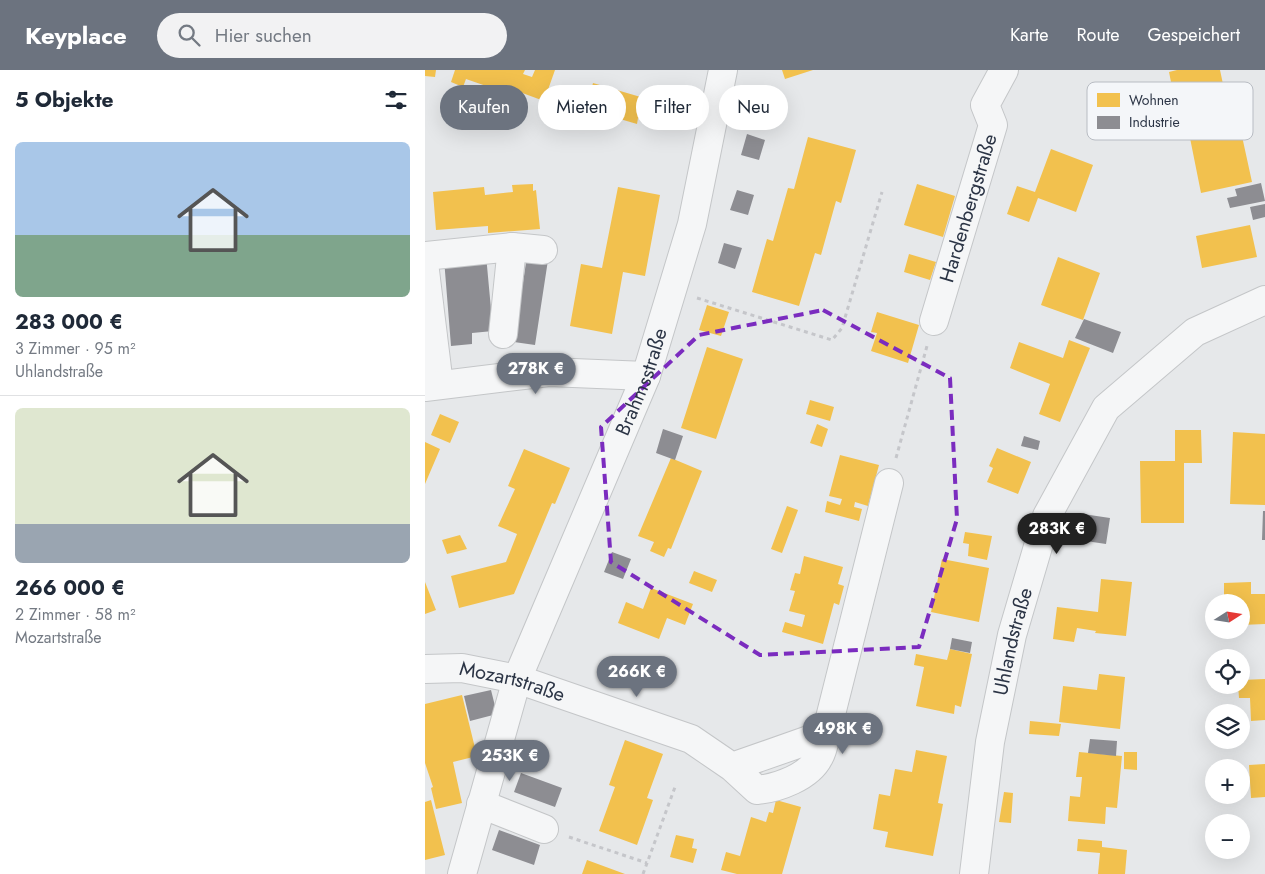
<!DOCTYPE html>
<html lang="de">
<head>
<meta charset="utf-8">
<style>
	:root { --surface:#fff; --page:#f2f2f3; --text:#1f2937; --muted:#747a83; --line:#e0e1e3; --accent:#6c737f }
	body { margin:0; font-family:Jost,sans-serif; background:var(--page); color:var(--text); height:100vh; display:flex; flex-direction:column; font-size:19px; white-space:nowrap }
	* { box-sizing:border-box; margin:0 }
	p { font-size:16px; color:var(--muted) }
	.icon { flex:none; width:28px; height:28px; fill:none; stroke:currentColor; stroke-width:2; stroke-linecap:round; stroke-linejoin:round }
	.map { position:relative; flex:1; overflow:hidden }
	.details { display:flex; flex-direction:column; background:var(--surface); width:425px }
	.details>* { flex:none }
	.hud { position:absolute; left:15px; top:15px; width:475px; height:45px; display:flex; gap:10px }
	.needle { width:32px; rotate:78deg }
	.buttons { position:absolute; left:780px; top:524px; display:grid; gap:10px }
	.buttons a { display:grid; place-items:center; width:45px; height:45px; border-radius:50%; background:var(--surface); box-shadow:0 5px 20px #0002; font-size:25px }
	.price { position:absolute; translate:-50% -42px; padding:0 11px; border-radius:18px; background:var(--accent); color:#fff; font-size:16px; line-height:32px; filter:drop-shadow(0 1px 2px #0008) }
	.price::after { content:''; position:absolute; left:50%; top:30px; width:15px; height:11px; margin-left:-8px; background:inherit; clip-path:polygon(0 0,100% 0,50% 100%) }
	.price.active { background:#222; color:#fff }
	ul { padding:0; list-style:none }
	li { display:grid; align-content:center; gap:10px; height:265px; padding:0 15px }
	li+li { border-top:1px solid var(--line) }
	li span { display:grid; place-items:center; height:155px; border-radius:8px; color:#555 }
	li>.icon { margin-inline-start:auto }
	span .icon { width:90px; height:90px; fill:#fffc; stroke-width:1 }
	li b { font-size:21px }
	h2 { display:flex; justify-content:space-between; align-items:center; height:60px; padding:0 15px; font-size:21px }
	.pill { padding:0 18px; border-radius:22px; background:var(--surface); box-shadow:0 5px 20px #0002; font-size:18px; line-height:45px }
	.pill.active { background:var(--accent); color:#fff }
	header { display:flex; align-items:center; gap:30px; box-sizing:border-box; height:70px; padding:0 25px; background:var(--accent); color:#fff }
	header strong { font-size:24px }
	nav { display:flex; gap:28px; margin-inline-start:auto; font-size:18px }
	.search { width:350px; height:45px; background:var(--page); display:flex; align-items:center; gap:12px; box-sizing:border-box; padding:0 18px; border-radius:28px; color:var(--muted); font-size:19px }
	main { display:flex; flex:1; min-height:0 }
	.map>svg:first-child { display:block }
	.homes { fill:#f2c14e }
	.industry { fill:#8d8d92 }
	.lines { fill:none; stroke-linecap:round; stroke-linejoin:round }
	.minor-casing { stroke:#c4c6c8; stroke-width:30 }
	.path { stroke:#c5c6ca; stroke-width:3; stroke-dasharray:4 4; stroke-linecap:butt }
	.minor { stroke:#f5f6f7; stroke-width:28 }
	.marked { fill:none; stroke:#7b2cbf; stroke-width:4; stroke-dasharray:10 6; stroke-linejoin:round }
	.labels { text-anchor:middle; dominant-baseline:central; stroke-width:5; stroke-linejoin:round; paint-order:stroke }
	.street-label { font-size:20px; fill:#2b3445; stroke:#f4f6f9 }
	.key { fill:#f4f6f9; stroke:#b8bcc3; stroke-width:1 }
	.key-label { font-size:14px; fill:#2b3445 }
</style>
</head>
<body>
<header>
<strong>Keyplace</strong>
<div class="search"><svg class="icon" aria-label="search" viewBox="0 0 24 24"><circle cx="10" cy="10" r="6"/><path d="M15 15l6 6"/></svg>Hier suchen</div>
<nav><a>Karte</a><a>Route</a><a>Gespeichert</a></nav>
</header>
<main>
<section class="details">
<h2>5 Objekte<svg class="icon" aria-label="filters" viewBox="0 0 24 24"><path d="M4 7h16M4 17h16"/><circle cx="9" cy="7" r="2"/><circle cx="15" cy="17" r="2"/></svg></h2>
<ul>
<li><span style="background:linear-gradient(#a9c7e8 60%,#7fa58c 0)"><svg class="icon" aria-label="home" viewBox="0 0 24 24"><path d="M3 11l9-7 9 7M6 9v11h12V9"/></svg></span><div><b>283 000 €</b><p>3 Zimmer · 95 m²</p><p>Uhlandstraße</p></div></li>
<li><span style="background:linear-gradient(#dfe7d0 75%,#9aa5b1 0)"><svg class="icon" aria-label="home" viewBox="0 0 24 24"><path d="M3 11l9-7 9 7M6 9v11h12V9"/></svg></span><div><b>266 000 €</b><p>2 Zimmer · 58 m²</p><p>Mozartstraße</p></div></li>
</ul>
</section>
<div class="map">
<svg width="840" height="804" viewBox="0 0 840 804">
	<rect width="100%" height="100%" fill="#e6e8ea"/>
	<path class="homes" d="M 0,0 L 11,0 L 10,7 L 0,6 Z
		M 30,0 L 100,0 L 98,4 L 107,7 L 110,0 L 130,0 L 119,31 L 92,21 L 90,26 L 41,9 L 38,17 L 26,12 Z
		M 357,0 L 388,0 L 360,9 Z
		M 752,0 L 795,0 L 798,14 L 792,15 L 794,27 L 769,33 L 764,13 L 747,17 L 744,2 Z
		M 168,13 L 219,28 L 217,35 L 227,38 L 233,16 L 249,21 L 239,55 L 213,48 L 212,54 L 161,39 Z
		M 815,57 L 827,112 L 776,123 L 765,68 Z
		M 383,67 L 431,80 L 416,133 L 411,131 L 396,185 L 390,183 L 374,236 L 327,222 L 342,169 L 348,171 L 363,118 L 369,119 Z
		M 626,79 L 668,95 L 651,142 L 613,128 L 604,152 L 582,144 L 592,116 L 610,122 Z
		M 108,114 L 108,121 L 111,120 L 115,159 L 63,163 L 63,156 L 11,160 L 8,122 L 59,117 L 60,125 L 88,122 L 87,115 Z
		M 492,114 L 530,126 L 518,167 L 479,155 Z
		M 193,117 L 235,125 L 220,206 L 198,202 L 187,264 L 145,256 L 156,194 L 177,198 Z
		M 825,155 L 832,187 L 777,198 L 771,166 Z
		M 484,184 L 511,192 L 505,210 L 479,202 Z
		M 633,187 L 675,203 L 658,250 L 616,235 Z
		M 282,235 L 304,242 L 296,266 L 274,260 Z
		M 452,242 L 494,255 L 483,293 L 446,281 L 452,263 L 446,262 Z
		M 644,270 L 665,278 L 635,352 L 614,344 L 625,314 L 585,298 L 594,272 L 638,288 Z
		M 282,277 L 318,289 L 291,369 L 256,358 Z
		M 385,330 L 409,337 L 405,351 L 381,344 Z
		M 15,344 L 34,352 L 25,373 L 6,365 Z
		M 392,354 L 403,359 L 397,377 L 385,373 Z
		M 750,360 L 776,360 L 777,393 L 759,393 L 759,453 L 716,453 L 715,391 L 750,391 Z
		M 808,362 L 840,364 L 840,435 L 805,434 Z
		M 0,372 L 15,379 L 0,414 Z
		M 572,378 L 606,392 L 593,424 L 562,412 L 568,398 L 564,396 Z
		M 99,379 L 145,398 L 130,434 L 127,433 L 89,524 L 34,538 L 26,506 L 81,492 L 92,464 L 73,456 L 90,419 L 83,416 Z
		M 415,385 L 454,395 L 443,436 L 430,432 L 429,437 L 437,439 L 434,451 L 400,442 L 402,431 L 415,435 L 417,429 L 404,426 Z
		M 246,388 L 277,401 L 246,479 L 243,478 L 239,487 L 225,481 L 229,472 L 213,466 Z
		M 362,436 L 373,440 L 357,483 L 346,479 Z
		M 540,462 L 567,466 L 562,490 L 543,486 L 544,474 L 538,473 Z
		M 35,465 L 42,479 L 22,484 L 17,470 Z
		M 379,486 L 418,497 L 413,514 L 419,516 L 414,535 L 409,533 L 398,574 L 357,562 L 360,552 L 377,557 L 380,545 L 364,541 L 370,521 L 365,520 L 370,503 L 375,504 Z
		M 517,489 L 564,498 L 554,552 L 506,542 Z
		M 269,501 L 292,510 L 287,522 L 264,513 Z
		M 676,509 L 707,512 L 701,566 L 670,563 L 671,561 L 652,558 L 649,572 L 628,569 L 632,537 L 673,542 Z
		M 0,512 L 11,540 L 0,544 Z
		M 826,512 L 826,524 L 840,524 L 840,554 L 816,555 L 816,532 L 799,532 L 799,513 Z
		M 226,518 L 268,534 L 260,555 L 242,548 L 234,569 L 193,553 L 201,532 L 218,539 Z
		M 525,579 L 547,584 L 536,637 L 530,635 L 529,644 L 491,636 L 499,597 L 489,595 L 491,584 L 522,590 Z
		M 674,604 L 700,607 L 695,659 L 634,652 L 638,616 L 672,620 Z
		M 840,609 L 840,650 L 826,651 L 825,628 L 814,628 L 813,615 L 816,615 L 816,610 Z
		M 37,625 L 52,686 L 28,692 L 37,733 L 11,739 L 6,718 L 8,717 L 0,693 L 0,634 Z
		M 605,651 L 636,654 L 634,666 L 604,664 Z
		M 200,670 L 238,684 L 222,728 L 228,730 L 212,775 L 174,761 L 190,717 L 184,715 Z
		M 491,680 L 522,686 L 513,733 L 518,734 L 508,786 L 460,777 L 463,762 L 448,759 L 454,724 L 465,726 L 470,699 L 487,702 Z
		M 654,682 L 697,686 L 692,738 L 681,737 L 680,754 L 643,751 L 645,726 L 655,727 L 657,707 L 651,707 Z
		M 699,682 L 712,682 L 712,700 L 699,699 Z
		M 840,694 L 840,727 L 826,728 L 824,695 Z
		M 579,722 L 588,723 L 586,753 L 574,752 Z
		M 6,730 L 20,785 L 0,790 L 0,732 Z
		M 351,730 L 376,737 L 357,804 L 312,804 L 296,800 L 301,782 L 315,786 L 326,747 L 341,752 L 344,742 L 348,743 Z
		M 251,765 L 269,769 L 267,778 L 272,779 L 268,793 L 245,787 Z
		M 653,769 L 677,771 L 677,777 L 702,780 L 700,804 L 673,804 L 675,783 L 652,781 Z
		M 162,790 L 200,804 L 157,804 Z"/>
	<path class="industry" d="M 322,64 L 340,70 L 334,90 L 316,85 Z
		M 836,113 L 840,131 L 805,138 L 802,128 L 812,126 L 810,119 Z
		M 312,120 L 329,125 L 323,145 L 305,140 Z
		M 840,134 L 840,147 L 828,150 L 825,137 Z
		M 299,173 L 317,178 L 310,199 L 293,193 Z
		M 61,185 L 68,261 L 47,263 L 47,274 L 26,276 L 19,189 Z
		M 102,186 L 123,190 L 110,275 L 89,272 Z
		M 659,249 L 696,262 L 688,283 L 650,268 Z
		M 238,359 L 258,366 L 250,390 L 231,383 Z
		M 599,366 L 615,371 L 613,380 L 596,376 Z
		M 838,441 L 840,441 L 840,470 L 837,470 Z
		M 658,444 L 685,448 L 681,474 L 654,470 Z
		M 187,482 L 206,489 L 198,509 L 179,502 Z
		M 527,568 L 547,572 L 545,583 L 525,579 Z
		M 66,620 L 72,644 L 45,651 L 39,626 Z
		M 665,669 L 692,671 L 691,686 L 663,683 Z
		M 96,703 L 137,718 L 130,737 L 89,722 Z
		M 74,760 L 115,775 L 109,795 L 67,780 Z"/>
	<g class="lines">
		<defs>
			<g id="minor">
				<path d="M 87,177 L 118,180"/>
				<path d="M 0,186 L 87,177 L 78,264"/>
				<path d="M 0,201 L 14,315"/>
				<path id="s1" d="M 509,251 L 568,55 L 560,35 L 579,0"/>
				<path d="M 0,317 L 124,302 L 221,306"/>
				<path id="s2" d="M 0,599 L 37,598 L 92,609 L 266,669 L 307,697 L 332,720 C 353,718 384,707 394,687 C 398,681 399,672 401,664 L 307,697"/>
				<path d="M 401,664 L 464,413"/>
				<path d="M 56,734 L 119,759"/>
				<path id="s3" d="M 37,804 L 92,609 L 221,306 L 267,154 L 298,0"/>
				<path id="s4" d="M 549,804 L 565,672 L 587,565 L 622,446 L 681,338 L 770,262 L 840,230"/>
			</g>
		</defs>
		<use href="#minor" class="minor-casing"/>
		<path class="path" d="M 272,228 L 407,270 L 417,258 L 457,122
			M 471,388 L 502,276
			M 144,767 L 222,793
			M 218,804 L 250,717"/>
		<use href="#minor" class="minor"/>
	</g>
	<path class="marked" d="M 398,240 L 525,308 L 532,449 L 494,577 L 335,585 L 186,492 L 176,357 L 274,265 Z"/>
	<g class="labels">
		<g class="street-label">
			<text stroke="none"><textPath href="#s1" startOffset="118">Hardenbergstraße</textPath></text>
			<text stroke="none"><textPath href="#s3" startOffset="525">Brahmsstraße</textPath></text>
			<text stroke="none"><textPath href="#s4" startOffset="236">Uhlandstraße</textPath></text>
			<text stroke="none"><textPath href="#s2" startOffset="89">Mozartstraße</textPath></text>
		</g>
	</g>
	<rect x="662" y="12" width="166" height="58" rx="8" class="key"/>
	<rect x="672" y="23" width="23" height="14" fill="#f2c14e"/>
	<rect x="672" y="46" width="23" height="13" fill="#8d8d92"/>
	<g class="key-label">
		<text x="704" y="35">Wohnen</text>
		<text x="704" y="57">Industrie</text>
	</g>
</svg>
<div class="buttons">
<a><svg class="needle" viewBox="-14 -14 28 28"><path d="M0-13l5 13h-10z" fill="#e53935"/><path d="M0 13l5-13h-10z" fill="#747a83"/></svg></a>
<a><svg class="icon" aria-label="locate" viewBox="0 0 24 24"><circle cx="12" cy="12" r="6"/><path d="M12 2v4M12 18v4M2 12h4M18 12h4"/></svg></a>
<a><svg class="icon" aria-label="layers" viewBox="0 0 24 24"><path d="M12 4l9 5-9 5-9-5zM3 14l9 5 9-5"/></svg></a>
<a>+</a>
<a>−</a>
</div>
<b class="price" style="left:111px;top:325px">278K €</b>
<b class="price active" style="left:632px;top:485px">283K €</b>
<b class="price" style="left:212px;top:628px">266K €</b>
<b class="price" style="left:418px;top:685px">498K €</b>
<b class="price" style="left:85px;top:712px">253K €</b>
<div class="hud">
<a class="pill active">Kaufen</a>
<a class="pill">Mieten</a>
<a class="pill">Filter</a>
<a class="pill">Neu</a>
</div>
</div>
</main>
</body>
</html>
